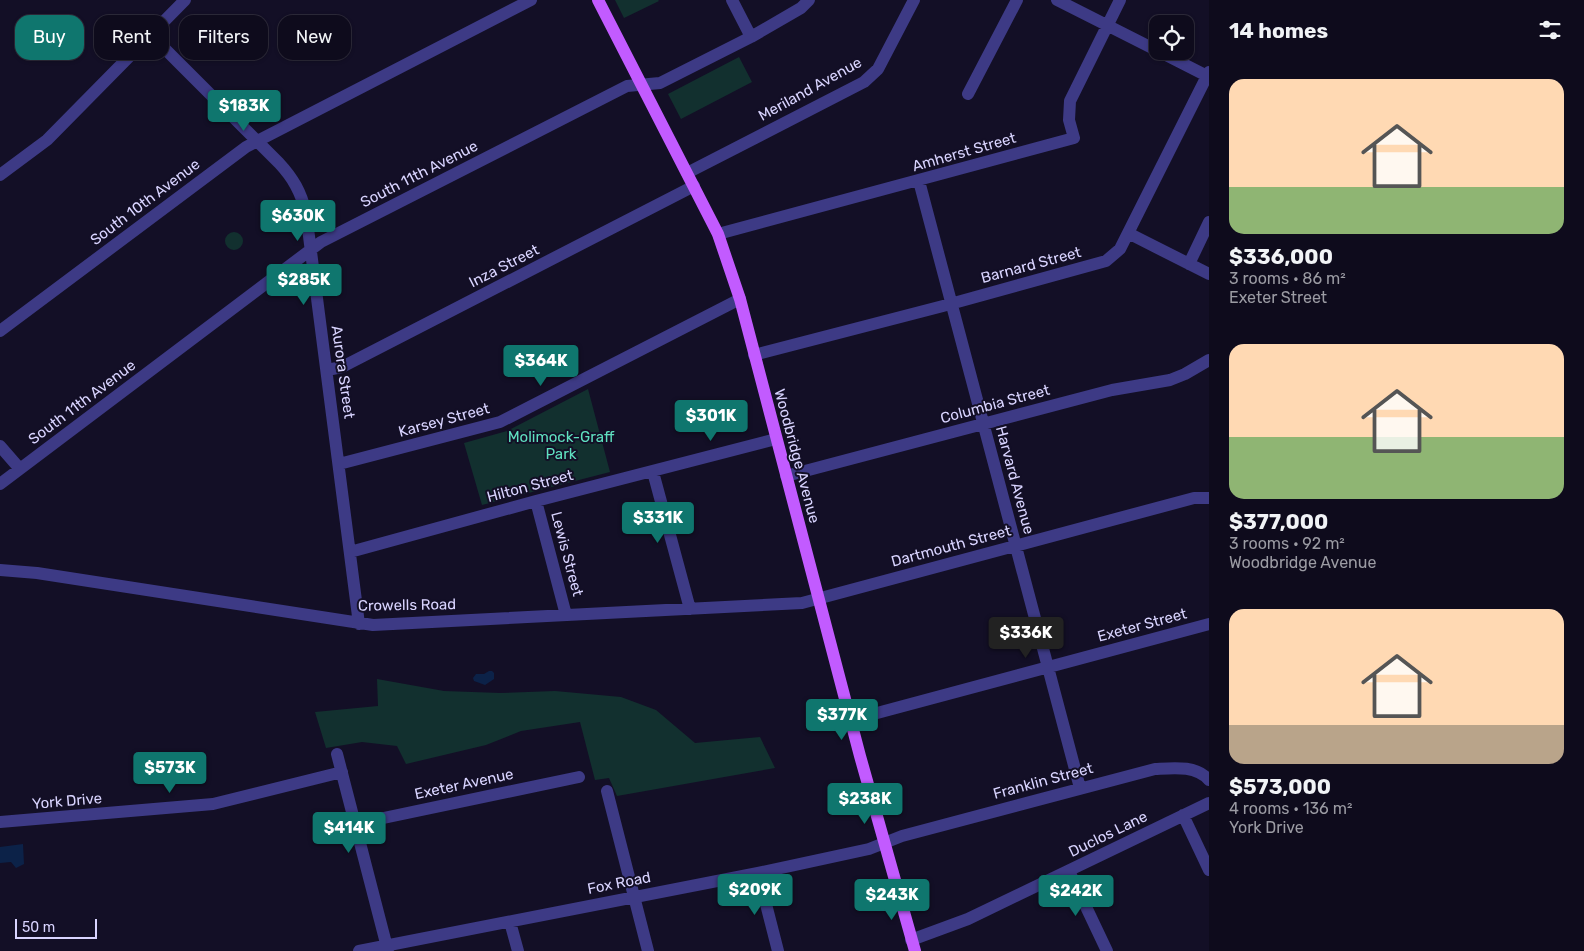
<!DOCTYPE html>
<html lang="en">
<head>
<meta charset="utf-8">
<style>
	:root { --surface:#0e0b1c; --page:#171425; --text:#f1f3f6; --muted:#9b9ba3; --line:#2e2b3b; --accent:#0f766e }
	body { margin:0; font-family:Rubik,sans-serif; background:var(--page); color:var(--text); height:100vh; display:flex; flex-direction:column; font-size:19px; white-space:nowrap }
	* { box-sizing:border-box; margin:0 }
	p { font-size:16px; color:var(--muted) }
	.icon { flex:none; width:28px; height:28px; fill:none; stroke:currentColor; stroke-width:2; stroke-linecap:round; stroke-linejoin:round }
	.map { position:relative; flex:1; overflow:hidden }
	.details { display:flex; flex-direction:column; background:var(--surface); width:375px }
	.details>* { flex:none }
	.top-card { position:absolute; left:15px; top:15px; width:475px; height:45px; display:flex; gap:10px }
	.buttons { position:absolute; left:1149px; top:15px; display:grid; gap:10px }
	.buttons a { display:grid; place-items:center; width:45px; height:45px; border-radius:10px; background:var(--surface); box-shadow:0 1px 4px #0004,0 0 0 1px var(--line); font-size:25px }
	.scale { position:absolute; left:15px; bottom:12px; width:82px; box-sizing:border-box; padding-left:5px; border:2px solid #d9d4ff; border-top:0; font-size:14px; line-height:18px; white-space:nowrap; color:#d9d4ff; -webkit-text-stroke:4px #130f26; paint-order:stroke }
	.price { position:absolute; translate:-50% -42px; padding:0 11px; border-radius:5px; background:var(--accent); color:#fff; font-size:16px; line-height:32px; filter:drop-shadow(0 1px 2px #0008) }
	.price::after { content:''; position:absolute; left:50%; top:30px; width:15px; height:11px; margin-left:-8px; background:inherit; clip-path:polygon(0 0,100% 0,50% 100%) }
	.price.selected { background:#222; color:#fff }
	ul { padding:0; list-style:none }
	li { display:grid; align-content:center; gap:10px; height:265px; padding:0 20px }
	li span { display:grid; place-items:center; height:155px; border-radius:15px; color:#555 }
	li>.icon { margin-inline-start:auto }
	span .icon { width:90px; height:90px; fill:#fffc; stroke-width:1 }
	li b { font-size:21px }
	h2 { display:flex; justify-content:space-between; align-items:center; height:60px; padding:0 20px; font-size:21px }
	.pill { padding:0 18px; border-radius:15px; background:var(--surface); box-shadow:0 1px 4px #0004,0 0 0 1px var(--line); font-size:18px; line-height:45px }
	.pill.selected { background:var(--accent); color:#fff }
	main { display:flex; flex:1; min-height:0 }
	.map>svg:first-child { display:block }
	.green { fill:#12302f }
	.water { fill:#0c2248 }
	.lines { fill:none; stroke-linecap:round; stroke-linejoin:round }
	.minor { stroke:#3d3a85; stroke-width:12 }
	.major { stroke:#c25bff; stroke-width:12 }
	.labels { text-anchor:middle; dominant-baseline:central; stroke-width:4; stroke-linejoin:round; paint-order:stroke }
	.street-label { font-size:15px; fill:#d9d4ff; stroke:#130f26 }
	.park-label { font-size:15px; fill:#5fe0c0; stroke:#130f26 }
</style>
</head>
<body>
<main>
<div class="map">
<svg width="1209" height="951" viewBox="0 0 1209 951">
	<rect width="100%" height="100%" fill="#130f26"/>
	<path class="green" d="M 615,0 L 658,0 L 659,1 L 624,18 Z
		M 739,57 L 752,82 L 681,119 L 668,94 Z
		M225 241a9 9 0 1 1 18 0a9 9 0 1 1-18 0Z
		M 588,389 L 610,472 L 482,505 L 464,443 L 507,431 Z
		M 377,679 L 444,691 L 500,693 L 555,691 L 621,697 L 656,710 L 695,743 L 760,737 L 775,768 L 617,796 L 609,778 L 595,780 L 580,722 L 521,731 L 486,745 L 406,764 L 397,746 L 362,742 L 326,748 L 315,712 L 378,706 Z"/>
	<path class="water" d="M 489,671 L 492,671 L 494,673 L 494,679 L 485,685 L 474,681 L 473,678 L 476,674 L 484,674 Z
		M 23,844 L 24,864 L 16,868 L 11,862 L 0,863 L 0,847 Z"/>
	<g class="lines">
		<path class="minor" d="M 732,0 L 751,37
			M 1057,0 L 1158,51
			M 151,35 L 279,163 C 293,178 301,192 306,213 L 359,624
			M 1158,51 L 1209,77
			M 968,94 L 1017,0
			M 687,173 L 864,82 L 878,69 L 914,0
			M 0,175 L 47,140 L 185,0
			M 919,181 L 1080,788
			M 1128,233 L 1209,274
			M 718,234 L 1074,138 L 1069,120 L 1070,101 L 1120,0
			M 1189,264 L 1209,222
			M 0,331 L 246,147 L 531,0
			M 754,355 L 943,306 L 1106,261 L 1120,249 L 1209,72
			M 327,370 L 342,367 L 694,186
			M 0,446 L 20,469
			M 339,464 L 500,422 L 740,299
			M 653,472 L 690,609
			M 786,476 L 1112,390 L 1170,380 L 1185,374 L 1209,360
			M 0,484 L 321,242 L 627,86 L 660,83 L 751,37 L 801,8 L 809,0
			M 536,501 L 566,615
			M 350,552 L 536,501 L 776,439
			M 0,570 L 37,573 L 373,625 L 802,603 L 1194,498 L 1209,498
			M 851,720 L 1209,624
			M 337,754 L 388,951
			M 607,791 L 648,951
			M 1183,815 L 1209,870
			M 0,822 L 213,804 L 342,772
			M 355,824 L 579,777
			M 1069,871 L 1107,951
			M 758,873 L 778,951
			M 510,922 L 518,951
			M 911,940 L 968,919 L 1209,803
			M 359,951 L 758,873 L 869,849 L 902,836 L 1155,769 C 1173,768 1196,765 1209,780"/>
		<path class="major" d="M 598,0 L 718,234 L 740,299 L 860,756 L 915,951"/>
	</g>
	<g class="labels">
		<g class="street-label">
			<text transform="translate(810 89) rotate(-29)">Meriland Avenue</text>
			<text transform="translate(964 152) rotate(-16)">Amherst Street</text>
			<text transform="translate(419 174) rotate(-27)">South 11th Avenue</text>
			<text transform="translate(145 202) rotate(-37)">South 10th Avenue</text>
			<text transform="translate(1031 265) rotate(-15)">Barnard Street</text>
			<text transform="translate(504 266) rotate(-27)">Inza Street</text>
			<text transform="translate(343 372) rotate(82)">Aurora Street</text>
			<text transform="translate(82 402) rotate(-37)">South 11th Avenue</text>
			<text transform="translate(995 404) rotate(-15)">Columbia Street</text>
			<text transform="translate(444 420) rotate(-15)">Karsey Street</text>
			<text transform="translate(797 456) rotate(75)">Woodbridge Avenue</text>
			<text transform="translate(1015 480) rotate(75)">Harvard Avenue</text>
			<text transform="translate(530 486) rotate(-15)">Hilton Street</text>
			<text transform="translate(951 546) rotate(-15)">Dartmouth Street</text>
			<text transform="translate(567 554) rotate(75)">Lewis Street</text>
			<text transform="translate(407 605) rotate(-1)">Crowells Road</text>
			<text transform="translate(1142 625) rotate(-15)">Exeter Street</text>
			<text transform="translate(1043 781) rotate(-15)">Franklin Street</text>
			<text transform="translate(464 784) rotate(-12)">Exeter Avenue</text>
			<text transform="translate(67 801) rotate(-5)">York Drive</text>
			<text transform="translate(1108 834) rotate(-26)">Duclos Lane</text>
			<text transform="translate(619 883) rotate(-11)">Fox Road</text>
		</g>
		<g class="park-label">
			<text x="561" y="437">Molimock-Graff<tspan x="561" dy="17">Park</tspan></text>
		</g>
	</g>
</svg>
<div class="buttons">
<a><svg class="icon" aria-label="locate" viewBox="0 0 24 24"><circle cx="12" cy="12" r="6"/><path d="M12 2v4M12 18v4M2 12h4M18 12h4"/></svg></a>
</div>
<div class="scale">50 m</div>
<b class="price" style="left:244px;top:132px">$183K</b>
<b class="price" style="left:298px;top:242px">$630K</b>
<b class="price" style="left:304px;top:306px">$285K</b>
<b class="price" style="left:541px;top:387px">$364K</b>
<b class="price" style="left:711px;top:442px">$301K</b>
<b class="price" style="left:658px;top:544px">$331K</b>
<b class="price selected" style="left:1026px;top:659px">$336K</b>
<b class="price" style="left:842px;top:741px">$377K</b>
<b class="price" style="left:170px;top:794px">$573K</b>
<b class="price" style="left:865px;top:825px">$238K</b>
<b class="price" style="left:349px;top:854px">$414K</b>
<b class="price" style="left:755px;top:916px">$209K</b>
<b class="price" style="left:1076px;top:917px">$242K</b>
<b class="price" style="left:892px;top:921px">$243K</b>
<div class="top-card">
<a class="pill selected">Buy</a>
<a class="pill">Rent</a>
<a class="pill">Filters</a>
<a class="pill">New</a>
</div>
</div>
<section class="details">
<h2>14 homes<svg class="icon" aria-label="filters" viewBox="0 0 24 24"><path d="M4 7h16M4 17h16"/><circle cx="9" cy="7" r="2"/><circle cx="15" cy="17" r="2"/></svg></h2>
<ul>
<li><span style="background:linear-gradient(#ffd9b3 70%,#8fb573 0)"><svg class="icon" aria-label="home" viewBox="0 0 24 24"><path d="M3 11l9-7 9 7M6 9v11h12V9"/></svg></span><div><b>$336,000</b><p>3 rooms · 86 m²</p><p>Exeter Street</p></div></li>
<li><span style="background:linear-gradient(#ffd9b3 60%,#8fb573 0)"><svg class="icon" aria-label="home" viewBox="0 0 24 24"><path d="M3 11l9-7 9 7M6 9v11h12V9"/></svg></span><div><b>$377,000</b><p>3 rooms · 92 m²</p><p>Woodbridge Avenue</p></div></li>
<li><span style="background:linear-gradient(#ffd9b3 75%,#b9a48a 0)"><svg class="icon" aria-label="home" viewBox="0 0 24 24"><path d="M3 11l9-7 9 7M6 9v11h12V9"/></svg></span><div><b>$573,000</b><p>4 rooms · 136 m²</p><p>York Drive</p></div></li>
</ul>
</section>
</main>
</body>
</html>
